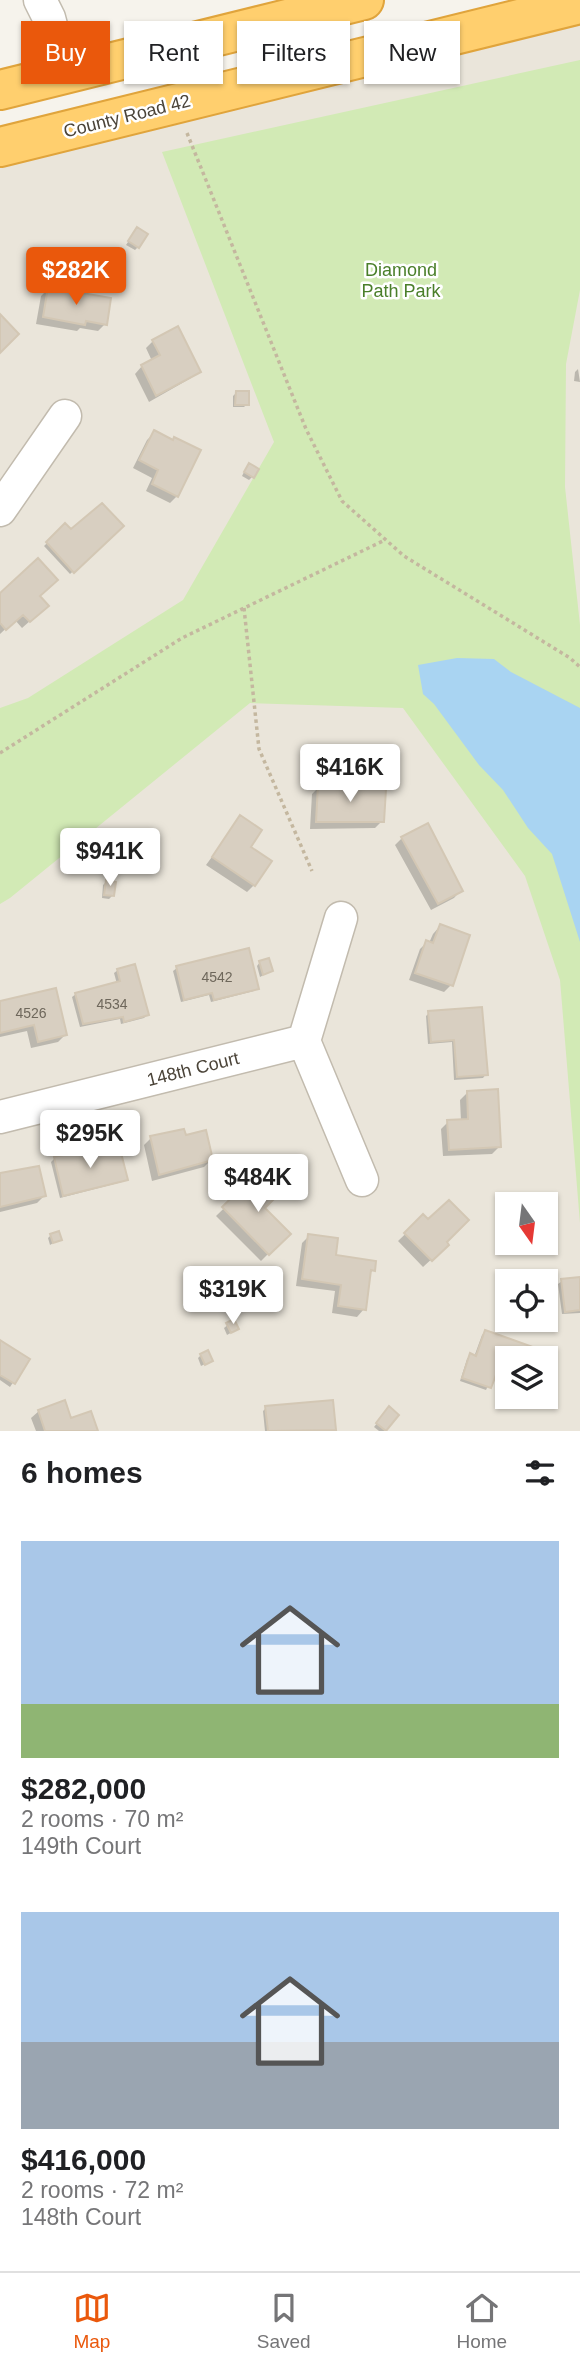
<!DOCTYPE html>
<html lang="en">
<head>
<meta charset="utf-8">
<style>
	:root { --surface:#fff; --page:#f2f2f2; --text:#202124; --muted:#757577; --line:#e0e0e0; --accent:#ea580c }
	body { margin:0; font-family:Helvetica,sans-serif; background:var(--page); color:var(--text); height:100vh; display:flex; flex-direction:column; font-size:26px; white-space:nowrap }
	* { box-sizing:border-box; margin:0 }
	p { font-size:23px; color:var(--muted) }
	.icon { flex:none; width:38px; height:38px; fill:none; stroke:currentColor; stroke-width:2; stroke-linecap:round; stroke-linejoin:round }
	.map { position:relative; height:1431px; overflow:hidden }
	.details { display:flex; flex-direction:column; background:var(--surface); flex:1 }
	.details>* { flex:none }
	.banner { position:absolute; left:21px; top:21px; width:539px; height:63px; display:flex; gap:14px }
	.needle { width:46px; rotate:166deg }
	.tools { position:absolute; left:495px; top:1192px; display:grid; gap:14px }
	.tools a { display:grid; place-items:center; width:63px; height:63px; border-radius:0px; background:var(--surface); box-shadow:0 2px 5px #0004; font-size:35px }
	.price { position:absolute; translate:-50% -60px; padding:0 16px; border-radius:7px; background:#fff; color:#222; font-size:23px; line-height:46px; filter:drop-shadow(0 2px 4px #0008) }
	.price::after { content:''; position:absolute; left:50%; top:42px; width:21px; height:16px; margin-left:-10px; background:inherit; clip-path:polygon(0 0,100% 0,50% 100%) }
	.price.on { background:var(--accent); color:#fff }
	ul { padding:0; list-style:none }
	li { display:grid; align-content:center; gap:14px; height:371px; padding:0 21px }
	li span { display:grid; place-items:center; height:217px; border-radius:0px; color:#555 }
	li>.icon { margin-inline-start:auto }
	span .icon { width:126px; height:126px; fill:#fffc; stroke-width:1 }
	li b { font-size:30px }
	h2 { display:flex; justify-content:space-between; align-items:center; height:84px; padding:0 21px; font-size:30px }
	.tag { padding:0 24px; border-radius:0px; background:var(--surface); box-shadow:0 2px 5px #0004; font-size:24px; line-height:63px }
	.tag.on { background:var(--accent); color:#fff }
	.tabs { display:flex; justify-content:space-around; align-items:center; height:98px; border-top:2px solid var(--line); background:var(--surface); font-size:19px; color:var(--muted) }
	.tabs a { display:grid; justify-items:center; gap:4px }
	.tabs .on { color:var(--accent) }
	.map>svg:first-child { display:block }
	.residential { fill:#eae5da; fill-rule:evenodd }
	.green { fill:#d2eab5 }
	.water { fill:#a9d4f2 }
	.shadow { fill:#0003 }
	.building { fill:#d8cfc1; stroke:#d3c7b4; stroke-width:2 }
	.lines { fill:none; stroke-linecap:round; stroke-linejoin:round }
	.minor-casing { stroke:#c2bbae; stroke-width:35 }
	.highway-casing { stroke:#e0a43c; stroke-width:42 }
	.path { stroke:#c4b79f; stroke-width:3.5; stroke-dasharray:3.5 3.5; stroke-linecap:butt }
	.minor { stroke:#fff; stroke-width:32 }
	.highway { stroke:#ffcf6e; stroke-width:38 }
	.labels { text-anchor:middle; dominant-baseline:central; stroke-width:5; stroke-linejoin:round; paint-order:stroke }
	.number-label { font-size:14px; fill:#6e675b }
	.street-label { font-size:18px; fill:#4b4439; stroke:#fff }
	.park-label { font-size:18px; fill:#4a7f2a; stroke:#fff }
</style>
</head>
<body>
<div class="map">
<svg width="580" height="1431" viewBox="0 0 580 1431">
	<rect width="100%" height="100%" fill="#f6f3ec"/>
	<path class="residential" d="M 580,4 L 580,1431 L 0,1431 L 0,147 ZM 508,1204 L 546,1204 L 546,1242 L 508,1242 ZM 508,1281 L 546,1281 L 546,1320 L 508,1320 ZM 508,1358 L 546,1358 L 546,1396 L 508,1396 Z"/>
	<path class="green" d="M 580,60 L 580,290 L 566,364 L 565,487 L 580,625 L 580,1223 L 560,980 L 525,876 L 403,708 L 250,703 L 10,898 L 0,904 L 0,708 L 28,698 L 183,600 L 274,442 L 162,152 Z"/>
	<path class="water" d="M 457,658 L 494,659 L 511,672 L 580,708 L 580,942 L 552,854 L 528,828 L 503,790 L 479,765 L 434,704 L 423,694 L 418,665 Z"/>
	<path class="shadow" d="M 134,233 L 138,247 L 135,250 L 126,245 Z
		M 48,289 L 105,324 L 98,331 L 80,328 L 77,331 L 36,324 L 41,296 Z
		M 153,341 L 199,371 L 191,378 L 149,402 L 135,374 L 142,366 L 152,361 L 146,348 Z
		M 578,369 L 580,382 L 574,381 L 575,372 Z
		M 236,393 L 247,404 L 244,407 L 233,407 L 233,396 Z
		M 154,433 L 172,441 L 177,496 L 170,503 L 146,491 L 152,478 L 133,468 L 147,440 Z
		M 246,468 L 252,477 L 249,480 L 242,476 Z
		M 65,526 L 71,532 L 122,526 L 70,574 L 44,546 Z
		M 0,595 L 38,597 L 39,613 L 22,628 L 15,620 L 0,634 Z
		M 319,787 L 382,821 L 375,828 L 310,829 L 312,794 Z
		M 241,817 L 249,848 L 254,885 L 247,892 L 206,865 Z
		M 402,838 L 461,890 L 454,898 L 431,910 L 395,845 Z
		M 106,882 L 112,896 L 109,899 L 102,898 L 103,885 Z
		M 440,926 L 451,985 L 444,992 L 409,980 L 420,949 L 427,942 L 429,943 L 433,934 Z
		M 260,962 L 271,971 L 260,977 L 257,966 Z
		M 177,968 L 257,988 L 254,991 L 211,1002 L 209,995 L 181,1002 L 173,971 Z
		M 118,970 L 147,1015 L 144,1018 L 121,1024 L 120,1019 L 80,1027 L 72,997 L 76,994 L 117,984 L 114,973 Z
		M 0,1003 L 65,1035 L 58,1042 L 31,1048 L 27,1031 L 0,1037 Z
		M 429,1013 L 486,1074 L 483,1078 L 454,1080 L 452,1042 L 428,1044 L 426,1016 Z
		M 467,1093 L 500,1146 L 492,1154 L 443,1156 L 441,1129 L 448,1122 L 461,1121 L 460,1100 Z
		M 184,1137 L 211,1160 L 204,1167 L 152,1181 L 144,1145 L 151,1138 Z
		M 96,1149 L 98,1156 L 126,1179 L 122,1182 L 60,1198 L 51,1162 L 54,1159 Z
		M 0,1175 L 44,1196 L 37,1203 L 0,1212 Z
		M 258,1175 L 262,1208 L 288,1234 L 261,1261 L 216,1216 Z
		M 423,1217 L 447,1245 L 423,1267 L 398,1241 Z
		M 51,1235 L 60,1239 L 50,1245 L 48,1238 Z
		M 309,1236 L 334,1257 L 373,1270 L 369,1274 L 364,1309 L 357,1317 L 332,1313 L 335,1291 L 296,1286 L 302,1243 Z
		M 580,1279 L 580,1313 L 562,1314 L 558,1284 L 562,1281 Z
		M 233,1321 L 234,1331 L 227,1335 L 224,1328 Z
		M 485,1332 L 528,1358 L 508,1358 L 508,1374 L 496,1369 L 486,1390 L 460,1381 L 467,1359 L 470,1355 L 474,1357 L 482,1335 Z
		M 0,1342 L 28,1360 L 10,1387 L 0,1380 Z
		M 201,1355 L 211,1361 L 201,1366 L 198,1358 Z
		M 266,1408 L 334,1429 L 332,1431 L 265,1431 L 263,1411 Z
		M 39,1411 L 70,1420 L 90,1413 L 96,1431 L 36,1431 L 31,1418 Z
		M 386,1412 L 397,1415 L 384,1431 L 379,1431 L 374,1427 Z"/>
	<path class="building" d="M 137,227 L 148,234 L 139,248 L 128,241 Z
		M 48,287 L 111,298 L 107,325 L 86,321 L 85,325 L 43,317 Z
		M 0,314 L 19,334 L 0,353 Z
		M 178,326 L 201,372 L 156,396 L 141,365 L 160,355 L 152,340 Z
		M 236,391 L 249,391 L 249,405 L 235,405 Z
		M 154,430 L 173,440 L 174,437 L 201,450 L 178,497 L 152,484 L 158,470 L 139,460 Z
		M 249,463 L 259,469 L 254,478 L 244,472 Z
		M 102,503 L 124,526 L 74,573 L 46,542 L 65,523 L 71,529 Z
		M 38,558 L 58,580 L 40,596 L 49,606 L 30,622 L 23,615 L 6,630 L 0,623 L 0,593 Z
		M 318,785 L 386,789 L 384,822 L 316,822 Z
		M 240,815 L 262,830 L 251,847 L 272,861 L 255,886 L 212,857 Z
		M 428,823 L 463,891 L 438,904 L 401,837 Z
		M 106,880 L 116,882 L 114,896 L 104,895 Z
		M 440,924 L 470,935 L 453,986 L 415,973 L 426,940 L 433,943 Z
		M 249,948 L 259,989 L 214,1000 L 212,993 L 184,1000 L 176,966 Z
		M 269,958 L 273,971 L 263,975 L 259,961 Z
		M 135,964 L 149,1015 L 124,1022 L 123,1017 L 83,1024 L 75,993 L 120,981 L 117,969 Z
		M 56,988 L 67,1035 L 38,1042 L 34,1025 L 0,1033 L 0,1001 Z
		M 482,1007 L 488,1075 L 457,1077 L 454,1040 L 431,1042 L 428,1011 Z
		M 498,1089 L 501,1147 L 449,1150 L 447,1120 L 468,1119 L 467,1091 Z
		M 184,1129 L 186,1135 L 206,1130 L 213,1160 L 159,1175 L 150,1136 Z
		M 97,1147 L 99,1154 L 120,1149 L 128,1180 L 63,1196 L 54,1157 Z
		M 39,1166 L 46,1196 L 0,1207 L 0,1173 Z
		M 258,1172 L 279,1194 L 265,1208 L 291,1234 L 269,1255 L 222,1207 Z
		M 449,1200 L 469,1220 L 447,1242 L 449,1245 L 432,1261 L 404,1233 L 423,1214 L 428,1219 Z
		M 59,1231 L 62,1240 L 53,1243 L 50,1234 Z
		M 308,1234 L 338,1238 L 336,1255 L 376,1261 L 375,1271 L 371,1270 L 366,1310 L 338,1306 L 341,1285 L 302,1279 Z
		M 580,1277 L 580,1310 L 565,1312 L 561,1279 Z
		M 234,1319 L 239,1329 L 231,1333 L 226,1323 Z
		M 485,1330 L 533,1347 L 529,1358 L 508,1358 L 508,1370 L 499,1367 L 491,1388 L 462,1378 L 470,1353 L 476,1356 Z
		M 0,1340 L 30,1359 L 15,1384 L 0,1375 Z
		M 208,1350 L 213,1361 L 205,1365 L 200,1354 Z
		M 65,1400 L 71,1418 L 91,1411 L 98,1431 L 45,1431 L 38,1410 Z
		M 333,1400 L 336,1430 L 268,1431 L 265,1406 Z
		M 389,1406 L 399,1415 L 386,1431 L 376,1423 Z"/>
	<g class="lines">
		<defs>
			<path id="minor" d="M 40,0 L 49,18 L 64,74
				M 0,510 L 65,416
				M 304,1041 L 362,1180
				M 0,1117 L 304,1041 L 341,918"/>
			<path id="highway" d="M 0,90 L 364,0
				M 0,147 L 580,4"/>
		</defs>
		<use href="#minor" class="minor-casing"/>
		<use href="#highway" class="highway-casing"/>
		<path class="path" d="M 187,133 L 306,429 L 342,501 L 404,556 L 570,658 L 580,667
			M 244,608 L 259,749 L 312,871
			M 0,753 L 182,638 L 385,540"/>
		<use href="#minor" class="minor"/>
		<use href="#highway" class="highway"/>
	</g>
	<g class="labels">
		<g class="number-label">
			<text x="217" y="977">4542</text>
			<text x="112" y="1004">4534</text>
			<text x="31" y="1013">4526</text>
		</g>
		<g class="street-label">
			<text transform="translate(127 116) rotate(-14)">County Road 42</text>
			<text transform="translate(193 1069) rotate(-14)">148th Court</text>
		</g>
		<g class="park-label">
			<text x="401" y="270">Diamond<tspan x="401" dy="21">Path Park</tspan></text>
		</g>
	</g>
</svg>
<div class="tools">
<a><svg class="needle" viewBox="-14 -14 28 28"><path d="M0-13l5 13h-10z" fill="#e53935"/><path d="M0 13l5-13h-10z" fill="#757577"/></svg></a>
<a><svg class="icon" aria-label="locate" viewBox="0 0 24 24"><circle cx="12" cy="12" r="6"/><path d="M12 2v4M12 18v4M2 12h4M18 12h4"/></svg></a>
<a><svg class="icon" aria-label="layers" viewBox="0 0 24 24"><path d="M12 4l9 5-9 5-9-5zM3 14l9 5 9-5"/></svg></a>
</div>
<b class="price on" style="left:76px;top:307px">$282K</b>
<b class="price" style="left:350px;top:804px">$416K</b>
<b class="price" style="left:110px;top:888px">$941K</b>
<b class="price" style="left:90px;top:1170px">$295K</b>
<b class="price" style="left:258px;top:1214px">$484K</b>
<b class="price" style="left:233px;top:1326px">$319K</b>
<div class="banner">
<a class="tag on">Buy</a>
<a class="tag">Rent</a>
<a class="tag">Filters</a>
<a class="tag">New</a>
</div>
</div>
<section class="details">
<h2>6 homes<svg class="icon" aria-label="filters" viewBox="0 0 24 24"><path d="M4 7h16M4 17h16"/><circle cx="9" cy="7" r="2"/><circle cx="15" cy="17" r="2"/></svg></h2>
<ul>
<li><span style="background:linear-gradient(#a9c7e8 75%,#8fb573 0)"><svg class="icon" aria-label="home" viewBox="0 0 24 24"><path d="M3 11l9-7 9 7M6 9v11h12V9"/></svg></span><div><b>$282,000</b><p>2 rooms · 70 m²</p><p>149th Court</p></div></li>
<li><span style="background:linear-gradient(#a9c7e8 60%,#9aa5b1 0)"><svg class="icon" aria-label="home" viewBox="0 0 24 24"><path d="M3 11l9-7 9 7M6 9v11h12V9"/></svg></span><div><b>$416,000</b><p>2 rooms · 72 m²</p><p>148th Court</p></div></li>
</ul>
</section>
<nav class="tabs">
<a class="on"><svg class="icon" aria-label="map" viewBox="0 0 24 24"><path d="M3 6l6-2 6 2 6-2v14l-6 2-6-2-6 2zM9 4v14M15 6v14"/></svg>Map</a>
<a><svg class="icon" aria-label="saved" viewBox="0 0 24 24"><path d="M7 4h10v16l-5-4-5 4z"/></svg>Saved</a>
<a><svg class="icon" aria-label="home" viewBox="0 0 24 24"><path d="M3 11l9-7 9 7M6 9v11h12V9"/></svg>Home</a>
</nav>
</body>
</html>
